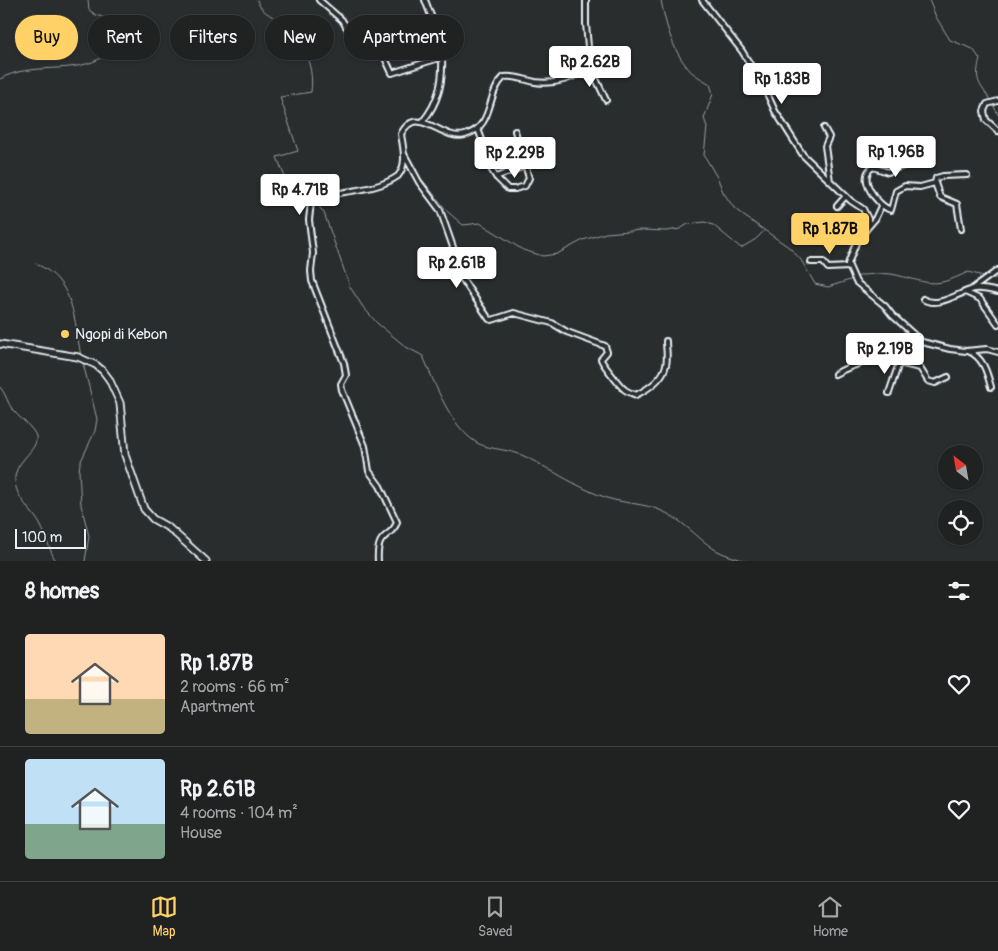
<!DOCTYPE html>
<html lang="en">
<head>
<meta charset="utf-8">
<style>
	:root { --surface:#202222; --page:#282a2a; --text:#f1f3f6; --muted:#a2a4a5; --line:#3d3f40; --accent:#ffd166 }
	body { margin:0; font-family:Pangolin,sans-serif; background:var(--page); color:var(--text); height:100vh; display:flex; flex-direction:column; font-size:19px; white-space:nowrap }
	* { box-sizing:border-box; margin:0 }
	p { font-size:16px; color:var(--muted) }
	.icon { flex:none; width:28px; height:28px; fill:none; stroke:currentColor; stroke-width:2; stroke-linecap:round; stroke-linejoin:round }
	.map { position:relative; height:561px; overflow:hidden }
	.side { display:flex; flex-direction:column; background:var(--surface); flex:1 }
	.side>* { flex:none }
	.banner { position:absolute; left:15px; top:15px; width:500px; height:45px; display:flex; gap:10px }
	.needle { width:32px; rotate:329deg }
	.buttons { position:absolute; left:938px; top:445px; display:grid; gap:10px }
	.buttons a { display:grid; place-items:center; width:45px; height:45px; border-radius:50%; background:var(--surface); box-shadow:0 1px 4px #0004,0 0 0 1px var(--line); font-size:25px }
	.scale { position:absolute; left:15px; bottom:12px; width:71px; box-sizing:border-box; padding-left:5px; border:2px solid #e8f1f8; border-top:0; font-size:14px; line-height:18px; white-space:nowrap; color:#e8f1f8; -webkit-text-stroke:4px #2a2d2e; paint-order:stroke }
	.price { position:absolute; translate:-50% -42px; padding:0 11px; border-radius:5px; background:#fff; color:#222; font-size:16px; line-height:32px; filter:drop-shadow(0 1px 2px #0008) }
	.price::after { content:''; position:absolute; left:50%; top:30px; width:15px; height:11px; margin-left:-8px; background:inherit; clip-path:polygon(0 0,100% 0,50% 100%) }
	.price.on { background:var(--accent); color:#111 }
	ul { padding:0; list-style:none }
	li { display:flex; align-items:center; gap:15px; height:125px; padding:0 25px }
	li+li { border-top:1px solid var(--line) }
	li span { display:grid; place-items:center; flex:none; width:140px; height:100px; border-radius:5px; color:#555 }
	li>.icon { margin-inline-start:auto }
	span .icon { width:60px; height:60px; fill:#fffc; stroke-width:1 }
	li b { font-size:21px }
	h2 { display:flex; justify-content:space-between; align-items:center; height:60px; padding:0 25px; font-size:21px }
	.pill { padding:0 18px; border-radius:22px; background:var(--surface); box-shadow:0 1px 4px #0004,0 0 0 1px var(--line); font-size:18px; line-height:45px }
	.pill.on { background:var(--accent); color:#111 }
	.menu { display:flex; justify-content:space-around; align-items:center; height:70px; border-top:1px solid var(--line); background:var(--surface); font-size:14px; color:var(--muted) }
	.menu a { display:grid; justify-items:center; gap:2px }
	.menu .on { color:var(--accent) }
	.map>svg:first-child { display:block }
	.lines { fill:none; stroke-linecap:round; stroke-linejoin:round }
	.stream { stroke:#989fa3; stroke-width:1 }
	.street-casing { stroke:#e8f1f8; stroke-width:8 }
	.secondary-casing { stroke:#e8f1f8; stroke-width:9 }
	.street { stroke:#2a2d2e; stroke-width:4 }
	.secondary { stroke:#2a2d2e; stroke-width:5.5 }
	.poi-dot { fill:#ffd166; stroke:#2a2d2e; stroke-width:2 }
	.labels { text-anchor:middle; dominant-baseline:central; stroke-width:4; stroke-linejoin:round; paint-order:stroke }
	.poi-label { font-size:15px; fill:#e8f1f8; stroke:#2a2d2e; text-anchor:start }
</style>
</head>
<body>
<div class="map">
<svg width="998" height="561" viewBox="0 0 998 561">
	<rect width="100%" height="100%" fill="#2a2d2e"/>
	<filter id="ink" filterUnits="userSpaceOnUse"><feTurbulence type="fractalNoise" baseFrequency=".02" numOctaves="2"/><feDisplacementMap in="SourceGraphic" scale="10" xChannelSelector="R" yChannelSelector="G"/><feConvolveMatrix kernelMatrix="1 2 1 2 8 2 1 2 1" color-interpolation-filters="sRGB"/></filter>
	<g filter="url(#ink)">
		<g class="lines">
			<path class="stream" d="M 257,0 C 260,10 267,13 276,19 C 300,36 315,62 311,92 L 280,97 L 298,151 L 277,157 L 294,200 L 300,202 L 310,200
				M 661,0 C 665,22 672,49 687,67 C 692,74 702,79 710,84 L 713,94 L 704,118 L 707,127 L 704,155 L 718,179 L 723,192 L 734,208 L 744,216 L 790,248 L 801,260 L 815,284 L 828,287 L 853,279
				M 929,0 L 936,17 L 950,40 L 973,49 L 980,59 C 974,81 979,83 991,101
				M 0,79 C 30,61 75,76 104,56 C 110,46 111,27 105,18 L 96,15 L 89,10 L 88,0
				M 993,104 L 998,115
				M 416,172 L 448,212 L 463,225 L 480,223 L 523,250 L 543,256 L 557,254 L 583,240 L 606,233 L 641,230 L 666,231 L 680,229 L 688,224 L 705,222 L 713,225 L 741,248 L 756,239 L 764,231
				M 316,203 L 324,213 L 350,287 L 363,307 L 377,323 L 406,347 L 423,356 C 435,384 451,429 479,444 C 492,450 511,449 526,457 C 554,471 578,488 607,498 C 626,504 644,503 662,511 C 683,520 696,537 714,549 C 724,555 736,558 746,561
				M 36,264 C 75,280 74,321 81,356
				M 856,278 L 861,275 C 871,275 886,272 896,275 C 931,283 933,289 968,272 L 987,277
				M 991,278 L 998,278
				M 83,363 L 97,419 L 95,431 L 80,463 L 79,471 L 81,505 L 89,536 L 85,561
				M 0,387 C 6,393 7,403 13,410 C 19,418 28,423 34,432 C 45,448 13,459 15,481 C 16,500 33,510 41,526 C 47,538 49,550 56,561"/>
			<defs>
				<path id="street" d="M 319,0 L 342,20 L 358,46 L 378,43 L 392,73 L 442,57 C 443,81 439,102 423,121
					M 425,0 L 441,42 L 442,57
					M 702,0 L 742,51 L 765,89 L 775,111 L 803,155 L 851,201 L 863,209 L 868,219 L 868,227 L 856,243 L 848,264 L 856,282 L 885,306 L 892,315 L 922,342 L 950,349 L 966,351 L 987,349 L 998,352
					M 589,64 L 606,100
					M 998,101 L 987,104 L 984,111 L 986,120 L 998,131
					M 824,128 L 829,137 L 825,146 L 830,181
					M 478,129 L 485,148 L 485,159 L 496,177 L 508,189 L 515,189 L 525,186 L 529,178 L 515,131
					M 404,154 L 419,182 L 440,210 L 454,250 L 457,271 L 489,319 L 492,320 L 514,313 L 552,323 L 567,332 L 605,346 L 607,352 L 601,359 C 601,362 620,386 624,389 C 627,392 632,393 636,395 C 648,389 663,379 666,365 C 668,358 666,348 666,341
					M 911,164 L 899,167 L 888,172 L 873,167 C 856,177 877,206 891,210 L 896,191 L 905,186 L 920,187 L 935,183 L 940,197 L 957,204 L 961,229
					M 496,177 L 527,165
					M 935,183 L 936,178 L 943,176 L 967,175
					M 837,206 L 846,196
					M 868,227 L 875,219 L 881,206
					M 811,262 L 823,262 L 828,268 L 849,267
					M 972,289 L 998,270
					M 965,292 L 980,299 L 998,324
					M 923,299 C 938,309 959,292 974,289 C 982,288 990,290 998,292
					M 915,338 L 903,352 L 899,363 L 920,368 L 928,381 L 935,383 L 948,377
					M 968,351 C 983,357 987,372 991,387
					M 835,374 C 857,362 875,358 900,360
					M 889,393 L 899,363
					M 378,561 C 376,530 392,539 397,522 L 380,486 L 369,471 L 365,446 L 342,390 L 341,384 L 346,375 L 344,363 L 312,281 L 311,271 L 313,253 L 309,220 L 311,202 C 338,188 372,194 398,176 C 408,164 403,148 401,134 C 417,102 442,142 465,135 C 495,126 485,95 504,77 C 514,75 525,80 535,82 C 553,85 577,79 589,64 L 589,58 L 586,24 L 586,0"/>
				<path id="secondary" d="M 0,344 L 78,357 L 96,365 L 103,371 L 109,379 L 120,403 L 125,455 L 144,509 L 153,519 L 169,528 L 206,561"/>
			</defs>
			<use href="#street" class="street-casing"/>
			<use href="#secondary" class="secondary-casing"/>
			<use href="#street" class="street"/>
			<use href="#secondary" class="secondary"/>
		</g>
	</g>
	<circle class="poi-dot" cx="65" cy="334" r="5"/>
	<g class="labels">
		<g class="poi-label">
			<text x="75" y="334">Ngopi di Kebon</text>
		</g>
	</g>
</svg>
<div class="buttons">
<a><svg class="needle" viewBox="-14 -14 28 28"><path d="M0-13l5 13h-10z" fill="#e53935"/><path d="M0 13l5-13h-10z" fill="#a2a4a5"/></svg></a>
<a><svg class="icon" aria-label="locate" viewBox="0 0 24 24"><circle cx="12" cy="12" r="6"/><path d="M12 2v4M12 18v4M2 12h4M18 12h4"/></svg></a>
</div>
<div class="scale">100 m</div>
<b class="price" style="left:590px;top:88px">Rp 2.62B</b>
<b class="price" style="left:782px;top:105px">Rp 1.83B</b>
<b class="price" style="left:896px;top:178px">Rp 1.96B</b>
<b class="price" style="left:515px;top:179px">Rp 2.29B</b>
<b class="price" style="left:300px;top:216px">Rp 4.71B</b>
<b class="price on" style="left:830px;top:255px">Rp 1.87B</b>
<b class="price" style="left:457px;top:289px">Rp 2.61B</b>
<b class="price" style="left:885px;top:375px">Rp 2.19B</b>
<div class="banner">
<a class="pill on">Buy</a>
<a class="pill">Rent</a>
<a class="pill">Filters</a>
<a class="pill">New</a>
<a class="pill">Apartment</a>
</div>
</div>
<section class="side">
<h2>8 homes<svg class="icon" aria-label="filters" viewBox="0 0 24 24"><path d="M4 7h16M4 17h16"/><circle cx="9" cy="7" r="2"/><circle cx="15" cy="17" r="2"/></svg></h2>
<ul>
<li><span style="background:linear-gradient(#ffd9b3 65%,#c2b280 0)"><svg class="icon" aria-label="home" viewBox="0 0 24 24"><path d="M3 11l9-7 9 7M6 9v11h12V9"/></svg></span><div><b>Rp 1.87B</b><p>2 rooms · 66 m²</p><p>Apartment</p></div><svg class="icon" aria-label="heart" viewBox="0 0 24 24"><path d="M12 20l-8-8c-3-5 5-10 8-4 3-6 11-1 8 4z"/></svg></li>
<li><span style="background:linear-gradient(#bfe0f5 65%,#7fa58c 0)"><svg class="icon" aria-label="home" viewBox="0 0 24 24"><path d="M3 11l9-7 9 7M6 9v11h12V9"/></svg></span><div><b>Rp 2.61B</b><p>4 rooms · 104 m²</p><p>House</p></div><svg class="icon" aria-label="heart" viewBox="0 0 24 24"><path d="M12 20l-8-8c-3-5 5-10 8-4 3-6 11-1 8 4z"/></svg></li>
</ul>
</section>
<nav class="menu">
<a class="on"><svg class="icon" aria-label="map" viewBox="0 0 24 24"><path d="M3 6l6-2 6 2 6-2v14l-6 2-6-2-6 2zM9 4v14M15 6v14"/></svg>Map</a>
<a><svg class="icon" aria-label="saved" viewBox="0 0 24 24"><path d="M7 4h10v16l-5-4-5 4z"/></svg>Saved</a>
<a><svg class="icon" aria-label="home" viewBox="0 0 24 24"><path d="M3 11l9-7 9 7M6 9v11h12V9"/></svg>Home</a>
</nav>
</body>
</html>
